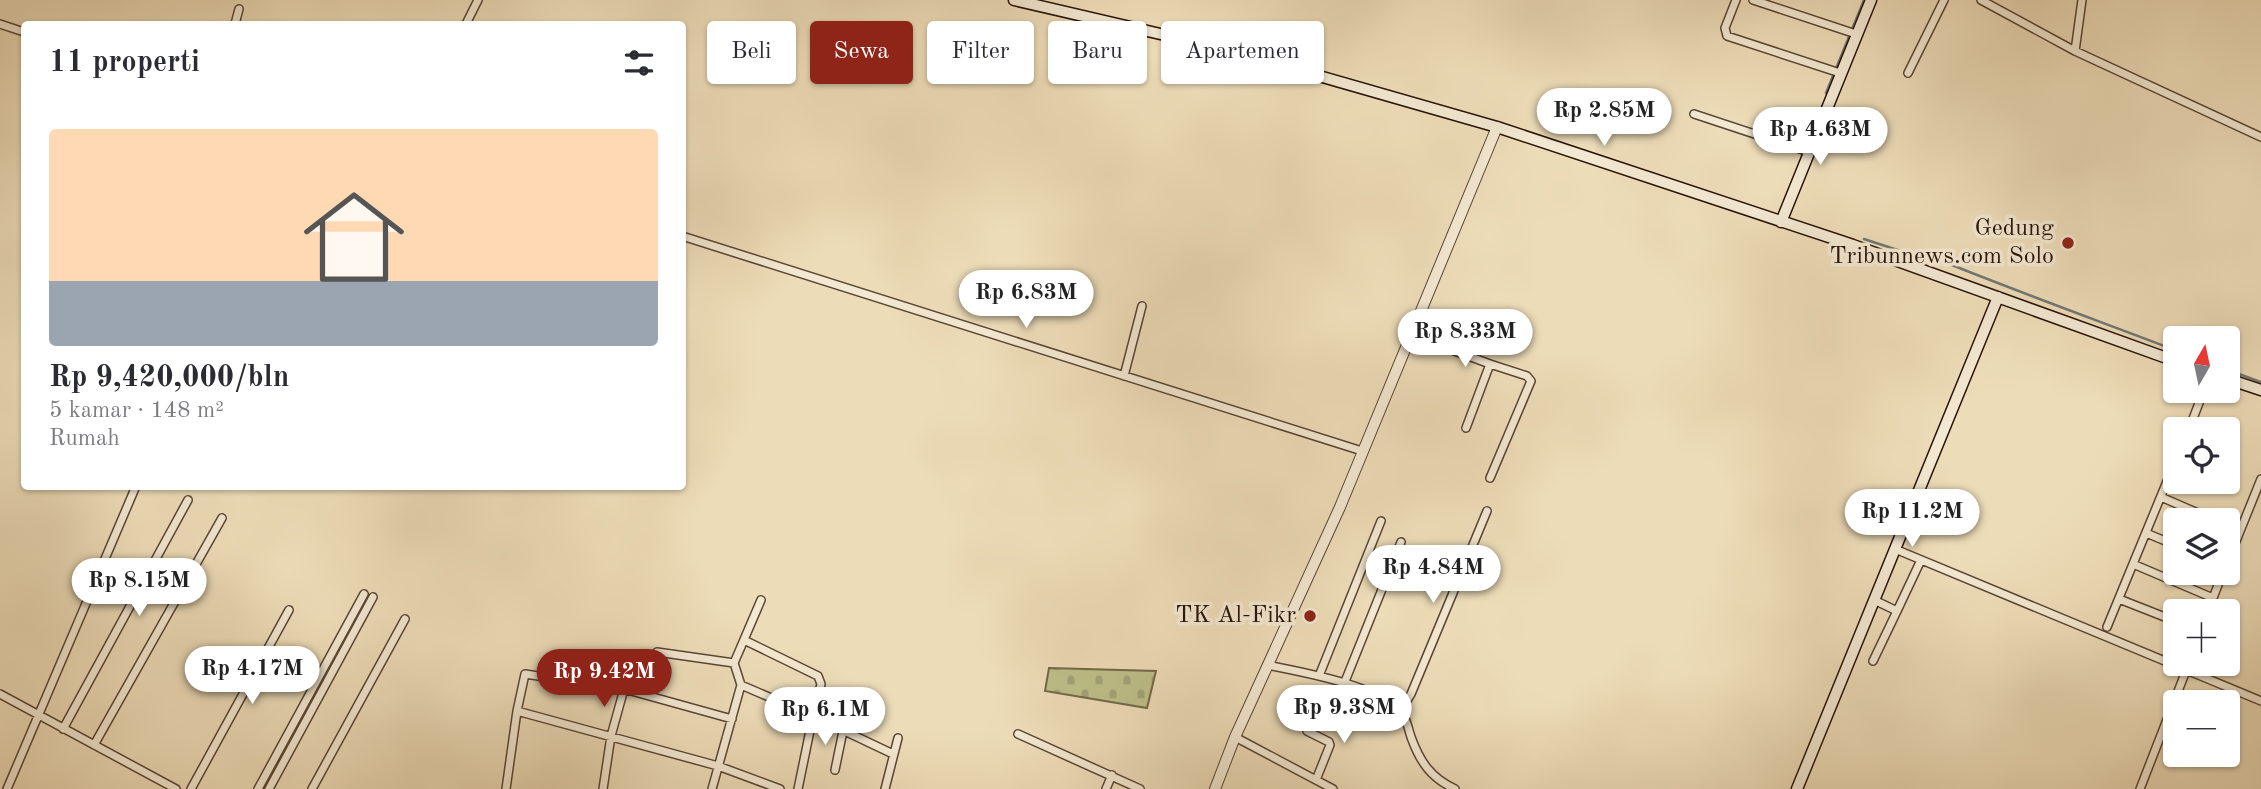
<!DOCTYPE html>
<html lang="id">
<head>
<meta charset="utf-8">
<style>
	:root { --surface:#fff; --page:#f7f7f7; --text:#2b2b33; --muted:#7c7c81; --line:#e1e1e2; --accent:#8f2418 }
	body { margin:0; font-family:"Old Standard TT",serif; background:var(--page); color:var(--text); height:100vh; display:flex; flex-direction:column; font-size:26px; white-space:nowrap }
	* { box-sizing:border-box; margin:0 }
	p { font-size:23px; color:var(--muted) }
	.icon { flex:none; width:38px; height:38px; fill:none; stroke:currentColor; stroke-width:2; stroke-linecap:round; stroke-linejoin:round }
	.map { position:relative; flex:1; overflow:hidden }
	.details { position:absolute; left:21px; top:21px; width:665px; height:469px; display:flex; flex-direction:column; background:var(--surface); border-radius:7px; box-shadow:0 2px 5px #0004 }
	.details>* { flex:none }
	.banner { position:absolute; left:707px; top:21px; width:665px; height:63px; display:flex; gap:14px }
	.needle { width:46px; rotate:9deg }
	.tools { position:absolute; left:2163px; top:326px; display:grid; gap:14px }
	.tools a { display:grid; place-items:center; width:77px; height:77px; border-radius:7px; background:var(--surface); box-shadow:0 2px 5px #0004; font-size:35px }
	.price { position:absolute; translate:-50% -60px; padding:0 16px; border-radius:24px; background:#fff; color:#222; font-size:23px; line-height:46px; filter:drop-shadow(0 2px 4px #0008) }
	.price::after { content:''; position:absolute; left:50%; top:42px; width:21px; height:16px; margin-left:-10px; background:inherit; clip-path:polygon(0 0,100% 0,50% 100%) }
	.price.selected { background:var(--accent); color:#fff }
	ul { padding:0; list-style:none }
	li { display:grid; align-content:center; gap:14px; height:371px; padding:0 28px }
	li+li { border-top:2px solid var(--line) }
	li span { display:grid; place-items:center; height:217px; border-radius:7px; color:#555 }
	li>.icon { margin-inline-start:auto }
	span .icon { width:126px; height:126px; fill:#fffc; stroke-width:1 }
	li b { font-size:30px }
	h2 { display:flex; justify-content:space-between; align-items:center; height:84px; padding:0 28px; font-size:30px }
	.pill { padding:0 24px; border-radius:7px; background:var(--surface); box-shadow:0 2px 5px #0004; font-size:24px; line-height:63px }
	.pill.selected { background:var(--accent); color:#fff }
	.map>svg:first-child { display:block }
	.cemetery { fill:url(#cemetery-stones); stroke:#736949; stroke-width:2 }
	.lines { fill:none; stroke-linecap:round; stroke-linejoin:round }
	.stream { stroke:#6f7773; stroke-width:2.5 }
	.minor-casing { stroke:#594534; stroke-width:10 }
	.tertiary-casing { stroke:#594534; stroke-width:12 }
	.secondary-casing { stroke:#281308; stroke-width:13 }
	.minor { stroke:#f3e8d1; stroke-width:7 }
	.tertiary { stroke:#f3e8d1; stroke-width:10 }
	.secondary { stroke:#f3e8d1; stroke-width:10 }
	.poi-dot { fill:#8f2418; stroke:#f3e8d1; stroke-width:2.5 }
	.labels { text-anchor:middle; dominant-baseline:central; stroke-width:7; stroke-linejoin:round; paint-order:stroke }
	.poi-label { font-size:24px; fill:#281308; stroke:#f3e8d1; text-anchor:end }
</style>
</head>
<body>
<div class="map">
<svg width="2261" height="789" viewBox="0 0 2261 789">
	<defs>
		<pattern id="cemetery-stones" width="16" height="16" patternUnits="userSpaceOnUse" patternTransform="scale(1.75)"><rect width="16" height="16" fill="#bebf8a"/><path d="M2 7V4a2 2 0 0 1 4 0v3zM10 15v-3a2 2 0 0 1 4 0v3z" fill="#a3a376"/></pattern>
	</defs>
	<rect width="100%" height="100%" fill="#eddcb8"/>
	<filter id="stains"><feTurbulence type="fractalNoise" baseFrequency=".00286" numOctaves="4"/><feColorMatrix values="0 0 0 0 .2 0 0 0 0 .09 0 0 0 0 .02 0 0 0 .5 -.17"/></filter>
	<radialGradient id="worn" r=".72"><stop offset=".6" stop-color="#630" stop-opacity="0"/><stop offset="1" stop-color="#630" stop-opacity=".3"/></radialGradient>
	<path class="cemetery" d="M 1049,668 L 1156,671 L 1147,708 L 1045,691 Z"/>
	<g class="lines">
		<path class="stream" d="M 1829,95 L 1826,93 L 1864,0
			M 1864,239 L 1916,256 L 1922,253 C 2005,287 2091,318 2175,350
			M 2228,370 L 2261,382"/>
		<defs>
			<path id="minor" d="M 1736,0 L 1725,28 L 1727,36 L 1840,73
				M 1753,0 L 1856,34
				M 1981,0 L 2075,51 L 2261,137
				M 0,24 L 24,32
				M 235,24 L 239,9
				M 466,24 L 478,0
				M 2075,51 L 2082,0
				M 1908,73 L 1944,0
				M 1694,114 L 1809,152
				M 682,236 L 1362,451
				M 1411,335 L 1490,364 L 1466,428
				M 1124,376 L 1142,306
				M 2189,429 L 2204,390
				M 1490,478 L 1531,381 L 1527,376 L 1490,364
				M 2161,497 L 2214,520
				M 2228,525 L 2240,531
				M 2146,533 L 2175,545
				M 1895,549 L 2261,701
				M 1368,555 L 1393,563
				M 2228,561 L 2261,479
				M 2133,564 L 2213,598
				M 2119,599 L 2175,621
				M 1897,611 L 1921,560
				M 2208,611 L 2223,572
				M 2107,627 L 2175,462
				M 1873,661 L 1897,611 L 1874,600
				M 734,663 L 741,685 L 813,716 L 821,684 L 818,676 L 744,640
				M 1267,665 C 1301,672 1385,686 1404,716 C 1407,722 1409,731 1411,737 C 1420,762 1431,778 1455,789
				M 1319,676 L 1381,521
				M 1344,684 L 1401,542
				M 0,694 L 176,789
				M 517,711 L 718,766 L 780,789
				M 1400,712 L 1411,694 L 1487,511
				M 63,729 L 188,500
				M 1307,731 L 1329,742 L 1330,745 L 1316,780
				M 1018,734 L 1140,789
				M 1235,737 L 1333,789
				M 94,745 L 222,518
				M 835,770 L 843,731
				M 7,789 L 136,486
				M 191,789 L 289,610
				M 258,789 L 364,594
				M 269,789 L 373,597
				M 312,789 L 405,619
				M 506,789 L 517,711 L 525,674 L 624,689 L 657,652 L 734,663 L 761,600
				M 603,789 L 611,736 L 624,689 L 732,719
				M 712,789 L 741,685
				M 798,789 L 813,716 L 893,754
				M 885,789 L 898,738
				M 1106,789 L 1112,775
				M 2140,789 L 2189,663"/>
			<path id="tertiary" d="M 1215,789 L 1235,737 L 1340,507 L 1497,127"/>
			<path id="secondary" d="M 1014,0 L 1225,49 L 1497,127 L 1853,245 L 2175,361
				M 1781,222 L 1871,0
				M 2228,379 L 2261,390
				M 1797,789 L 1998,297"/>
		</defs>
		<use href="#minor" class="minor-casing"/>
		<use href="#tertiary" class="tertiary-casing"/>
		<use href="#secondary" class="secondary-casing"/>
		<use href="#minor" class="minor"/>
		<use href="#tertiary" class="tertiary"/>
		<use href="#secondary" class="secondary"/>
	</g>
	<g class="poi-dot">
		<circle cx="2068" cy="243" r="7"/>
		<circle cx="1310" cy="616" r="7"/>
	</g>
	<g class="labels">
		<g class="poi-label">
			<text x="2054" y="229">Gedung<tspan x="2054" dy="28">Tribunnews.com Solo</tspan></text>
			<text x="1296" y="616">TK Al-Fikr</text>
		</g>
	</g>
	<rect width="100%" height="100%" filter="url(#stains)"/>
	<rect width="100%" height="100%" fill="url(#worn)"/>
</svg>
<div class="tools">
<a><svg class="needle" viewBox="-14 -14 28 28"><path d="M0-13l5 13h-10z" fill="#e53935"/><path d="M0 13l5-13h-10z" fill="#7c7c81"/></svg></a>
<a><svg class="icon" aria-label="locate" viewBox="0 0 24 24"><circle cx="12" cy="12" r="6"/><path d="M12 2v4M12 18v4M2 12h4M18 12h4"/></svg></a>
<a><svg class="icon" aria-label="layers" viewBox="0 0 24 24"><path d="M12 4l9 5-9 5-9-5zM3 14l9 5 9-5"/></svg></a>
<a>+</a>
<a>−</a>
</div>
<b class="price" style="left:1604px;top:148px">Rp 2.85M</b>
<b class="price" style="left:1820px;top:167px">Rp 4.63M</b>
<b class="price" style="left:1026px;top:330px">Rp 6.83M</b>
<b class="price" style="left:1465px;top:369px">Rp 8.33M</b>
<b class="price" style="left:1912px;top:549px">Rp 11.2M</b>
<b class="price" style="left:1433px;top:605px">Rp 4.84M</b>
<b class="price" style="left:139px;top:618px">Rp 8.15M</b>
<b class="price" style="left:252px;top:706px">Rp 4.17M</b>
<b class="price selected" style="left:604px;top:709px">Rp 9.42M</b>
<b class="price" style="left:1344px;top:745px">Rp 9.38M</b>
<b class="price" style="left:825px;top:747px">Rp 6.1M</b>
<div class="banner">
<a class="pill">Beli</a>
<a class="pill selected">Sewa</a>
<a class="pill">Filter</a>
<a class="pill">Baru</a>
<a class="pill">Apartemen</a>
</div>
<section class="details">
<h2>11 properti<svg class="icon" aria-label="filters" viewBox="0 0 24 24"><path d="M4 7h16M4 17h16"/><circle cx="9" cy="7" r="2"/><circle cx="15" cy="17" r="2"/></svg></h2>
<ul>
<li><span style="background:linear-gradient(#ffd9b3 70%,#9aa5b1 0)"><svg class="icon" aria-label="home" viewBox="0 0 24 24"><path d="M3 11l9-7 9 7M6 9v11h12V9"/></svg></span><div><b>Rp 9,420,000/bln</b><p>5 kamar · 148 m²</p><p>Rumah</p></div></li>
</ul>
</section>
</div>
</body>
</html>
